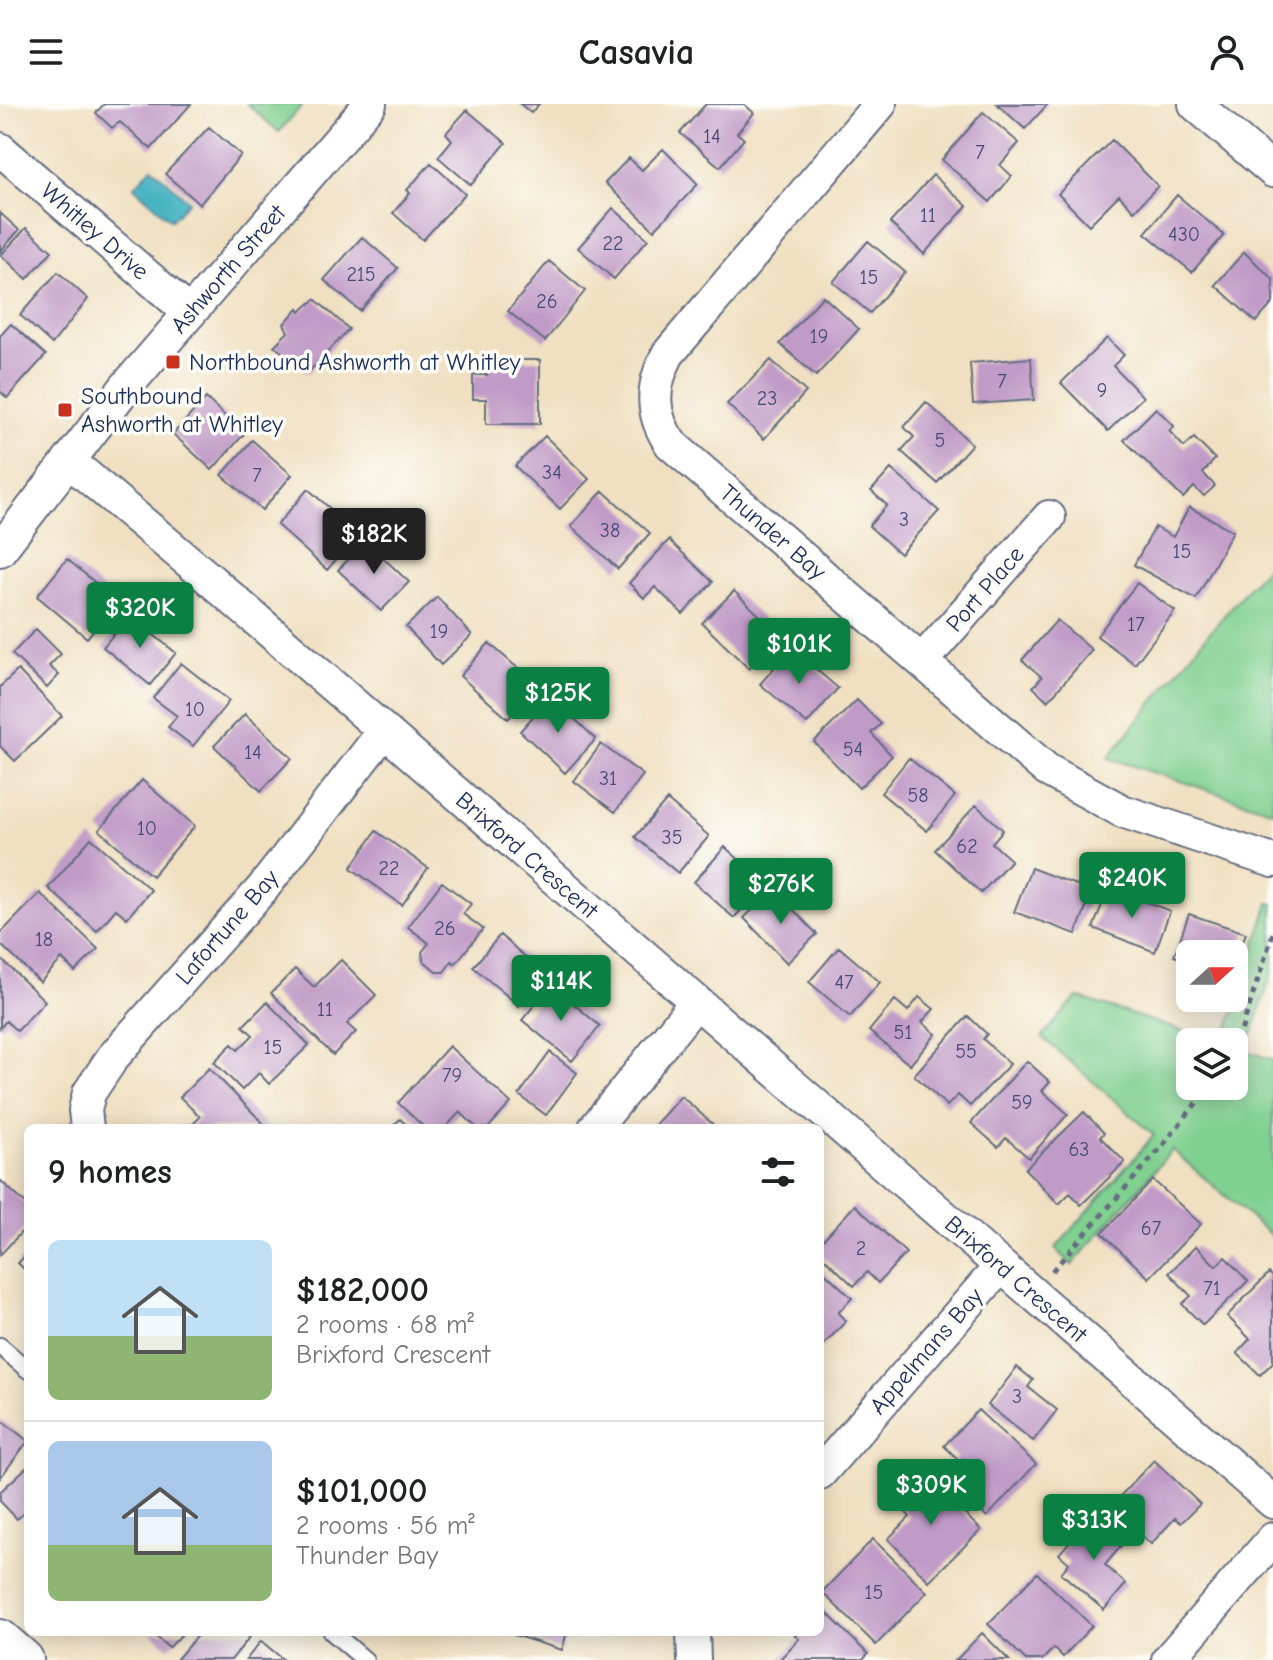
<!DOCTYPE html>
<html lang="en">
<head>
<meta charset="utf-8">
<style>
	:root { --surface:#fff; --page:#f6f6f6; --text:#202124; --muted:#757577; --line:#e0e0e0; --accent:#0b8043 }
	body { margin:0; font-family:"Comic Neue",sans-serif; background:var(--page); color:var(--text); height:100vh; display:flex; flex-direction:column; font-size:30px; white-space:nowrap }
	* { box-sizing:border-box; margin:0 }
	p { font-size:26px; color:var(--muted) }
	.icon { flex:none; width:44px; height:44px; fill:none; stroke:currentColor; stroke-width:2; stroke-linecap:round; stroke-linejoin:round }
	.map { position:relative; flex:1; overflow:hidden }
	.details { position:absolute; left:24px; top:1020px; width:800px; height:512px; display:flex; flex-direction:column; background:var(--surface); border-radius:12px; box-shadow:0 4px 20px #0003 }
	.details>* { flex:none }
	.needle { width:52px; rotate:69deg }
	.fabs { position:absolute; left:1176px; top:836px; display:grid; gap:16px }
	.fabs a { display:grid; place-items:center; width:72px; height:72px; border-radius:12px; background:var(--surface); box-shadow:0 4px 20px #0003; font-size:40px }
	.price { position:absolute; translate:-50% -68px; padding:0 18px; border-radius:8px; background:var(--accent); color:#fff; font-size:26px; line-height:52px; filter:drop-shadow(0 2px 4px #0008) }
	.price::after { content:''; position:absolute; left:50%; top:48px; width:24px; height:18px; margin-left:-12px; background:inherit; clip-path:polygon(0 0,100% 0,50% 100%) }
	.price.on { background:#222; color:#fff }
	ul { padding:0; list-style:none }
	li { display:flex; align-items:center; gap:24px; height:200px; padding:0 24px }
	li+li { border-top:2px solid var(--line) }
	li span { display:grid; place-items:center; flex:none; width:224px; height:160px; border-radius:12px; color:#555 }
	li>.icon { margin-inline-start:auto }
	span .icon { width:96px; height:96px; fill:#fffc; stroke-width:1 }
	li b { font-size:34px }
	h2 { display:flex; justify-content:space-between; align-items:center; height:96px; padding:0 24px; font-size:34px }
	header { display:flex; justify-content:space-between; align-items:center; height:104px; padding:0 24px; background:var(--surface); font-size:36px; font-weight:700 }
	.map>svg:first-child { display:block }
	.green { fill:#80d090; stroke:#4e8077; stroke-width:2 }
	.water { fill:#47b4c2; stroke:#317290; stroke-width:2 }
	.building { fill:#c19bc8 }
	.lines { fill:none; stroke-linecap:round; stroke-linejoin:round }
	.service-casing { stroke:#666d81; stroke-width:20 }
	.minor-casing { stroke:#666d81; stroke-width:36 }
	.tertiary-casing { stroke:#666d81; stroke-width:44 }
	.path { stroke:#666d81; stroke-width:5; stroke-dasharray:6 6; stroke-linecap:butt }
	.service { stroke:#fff; stroke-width:16 }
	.minor { stroke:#fff; stroke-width:32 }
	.tertiary { stroke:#fff; stroke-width:40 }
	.poi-dot { fill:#c8321e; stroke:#fdfcf7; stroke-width:3 }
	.labels { text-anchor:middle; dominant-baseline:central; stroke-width:7; stroke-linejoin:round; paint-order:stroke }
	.number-label { font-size:20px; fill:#444a78 }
	.street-label { font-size:24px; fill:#1b2f5e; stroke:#fdfcf7 }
	.poi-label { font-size:24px; fill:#1b2f5e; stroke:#fdfcf7; text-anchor:start }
</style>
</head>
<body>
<header><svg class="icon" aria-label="menu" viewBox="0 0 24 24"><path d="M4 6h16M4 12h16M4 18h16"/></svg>Casavia<svg class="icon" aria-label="person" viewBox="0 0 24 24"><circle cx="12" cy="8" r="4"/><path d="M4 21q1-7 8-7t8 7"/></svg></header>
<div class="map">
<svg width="1273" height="1556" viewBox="0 0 1273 1556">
	<rect width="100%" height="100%" fill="#fdfcf7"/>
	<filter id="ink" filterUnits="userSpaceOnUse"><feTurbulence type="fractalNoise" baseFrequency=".0125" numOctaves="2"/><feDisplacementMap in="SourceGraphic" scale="16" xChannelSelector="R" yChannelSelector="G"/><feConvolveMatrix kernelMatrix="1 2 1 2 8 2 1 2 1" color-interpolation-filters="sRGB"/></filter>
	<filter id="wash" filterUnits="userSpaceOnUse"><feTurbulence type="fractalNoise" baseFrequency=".006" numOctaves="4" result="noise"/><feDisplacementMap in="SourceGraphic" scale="32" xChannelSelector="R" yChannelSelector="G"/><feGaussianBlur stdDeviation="1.8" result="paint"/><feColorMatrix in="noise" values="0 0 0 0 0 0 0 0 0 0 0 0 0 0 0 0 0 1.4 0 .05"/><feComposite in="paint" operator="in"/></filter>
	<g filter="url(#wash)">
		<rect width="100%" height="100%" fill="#f0e0c1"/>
		<path class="green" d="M 247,0 L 303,0 L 279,28 Z
			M 1273,455 L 1273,707 L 1108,654 L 1209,529 Z
			M 1269,799 L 1273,800 L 1273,865 L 1247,947 L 1273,956 L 1273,1133 L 1172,1046 L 1072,1161 L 1055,1145 L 1154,1031 L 1042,933 L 1077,893 L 1217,938 L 1190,938 L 1190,982 L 1234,982 L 1234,938 L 1224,938 Z"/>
		<path class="water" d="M 152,63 L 189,97 L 171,116 L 134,83 Z"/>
		<g id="blocks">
			<path class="building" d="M 104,0 L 191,0 L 151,45 L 120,18 L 112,24 L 96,9 Z
				M 520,0 L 539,0 L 531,9 Z
				M 706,0 L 744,0 L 754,9 L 737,29 L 744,35 L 720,63 L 680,29 Z
				M 997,0 L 1048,0 L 1025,25 Z
				M 467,6 L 506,39 L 471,81 L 438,53 L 452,36 L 446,29 Z
				M 983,8 L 1019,39 L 1000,61 L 1012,72 L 990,98 L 942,56 Z
				M 209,23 L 241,51 L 200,100 L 165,70 Z
				M 1112,36 L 1158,82 L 1134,107 L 1119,91 L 1089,121 L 1058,90 Z
				M 663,45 L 698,80 L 654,126 L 605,79 L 629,54 L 642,66 Z
				M 431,59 L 465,90 L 423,136 L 393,109 L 410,89 L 407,86 Z
				M 933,71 L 967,102 L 924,150 L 890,119 Z
				M 1177,91 L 1224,131 L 1192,168 L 1145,129 Z
				M 613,104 L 648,135 L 614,175 L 578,144 Z
				M 0,109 L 19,126 L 0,148 Z
				M 26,124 L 52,147 L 27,175 L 1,151 Z
				M 362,133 L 398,164 L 360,207 L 324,176 Z
				M 868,137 L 905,168 L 870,209 L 833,178 Z
				M 1244,148 L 1273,175 L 1273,199 L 1256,218 L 1215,181 Z
				M 549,157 L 585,187 L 545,237 L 508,207 Z
				M 58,168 L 88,195 L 52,240 L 20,211 Z
				M 823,192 L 859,225 L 816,272 L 780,240 Z
				M 315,195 L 349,225 L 308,269 L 274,242 L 288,228 L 284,220 L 298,204 L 300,208 Z
				M 11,220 L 46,251 L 7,294 L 0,287 L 0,232 Z
				M 1107,234 L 1124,251 L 1113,262 L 1143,293 L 1108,327 L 1061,279 Z
				M 1031,254 L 1034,296 L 973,300 L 970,259 Z
				M 487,256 L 540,256 L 540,320 L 486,320 L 486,295 L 473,295 L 473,271 L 487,271 Z
				M 771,256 L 806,288 L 764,335 L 727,300 Z
				M 206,294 L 244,330 L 212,366 L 173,330 Z
				M 926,298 L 972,340 L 937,379 L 901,347 L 914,333 L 904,323 Z
				M 1156,304 L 1174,322 L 1169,327 L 1184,343 L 1194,334 L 1215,355 L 1203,369 L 1215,382 L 1204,392 L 1194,383 L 1183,394 L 1124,336 Z
				M 545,332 L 589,375 L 560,405 L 515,362 Z
				M 252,336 L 292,371 L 262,406 L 222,371 Z
				M 891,365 L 939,407 L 900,450 L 869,422 L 887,401 L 871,387 Z
				M 308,385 L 359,430 L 327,466 L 277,421 Z
				M 603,387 L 650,429 L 618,465 L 571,422 Z
				M 1189,403 L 1233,427 L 1196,495 L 1134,461 L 1155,423 L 1173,433 Z
				M 669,436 L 713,478 L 683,510 L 655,483 L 644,494 L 629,479 Z
				M 366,438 L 409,478 L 381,507 L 338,466 Z
				M 67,455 L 117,497 L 87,534 L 37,492 Z
				M 1137,479 L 1175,507 L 1135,560 L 1097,532 Z
				M 734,487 L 781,532 L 749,565 L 702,519 Z
				M 437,493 L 472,531 L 441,561 L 406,523 Z
				M 129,511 L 176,549 L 150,581 L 103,543 Z
				M 1057,516 L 1092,546 L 1048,597 L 1033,583 L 1042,573 L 1022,556 Z
				M 36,525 L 61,550 L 49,562 L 59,571 L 47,584 L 12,550 Z
				M 489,539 L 538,582 L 508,615 L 460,572 Z
				M 791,544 L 838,584 L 807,620 L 760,580 Z
				M 181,559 L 229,597 L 193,642 L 168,623 L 177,612 L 153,594 Z
				M 18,566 L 62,612 L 15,657 L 0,642 L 0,583 Z
				M 551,593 L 596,635 L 565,669 L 520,627 Z
				M 857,596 L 881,620 L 871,629 L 892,652 L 859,684 L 814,638 Z
				M 245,610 L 292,654 L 261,687 L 214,642 Z
				M 601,640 L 643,671 L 615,708 L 574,677 Z
				M 909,654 L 955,692 L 927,727 L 881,689 Z
				M 142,676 L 195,722 L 152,772 L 99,726 Z
				M 667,696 L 709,732 L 678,769 L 635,733 Z
				M 976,701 L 1003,726 L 992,739 L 1011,756 L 981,789 L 935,746 Z
				M 376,727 L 428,764 L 402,801 L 351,764 Z
				M 91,734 L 151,786 L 127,814 L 116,805 L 97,827 L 48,784 Z
				M 725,743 L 765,779 L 734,814 L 694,778 Z
				M 1031,764 L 1092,787 L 1076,830 L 1014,808 Z
				M 442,778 L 471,800 L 463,810 L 483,825 L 455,860 L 452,857 L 444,868 L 437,868 L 423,856 L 422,848 L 429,839 L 408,823 Z
				M 1109,783 L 1170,807 L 1155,848 L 1093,824 Z
				M 774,786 L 817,830 L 787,859 L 744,814 Z
				M 40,789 L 98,845 L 75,868 L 62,855 L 40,878 L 0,840 L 0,830 Z
				M 1189,810 L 1246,829 L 1234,860 L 1234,850 L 1190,850 L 1190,857 L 1174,852 Z
				M 500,831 L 546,871 L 519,902 L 473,863 Z
				M 839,843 L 880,878 L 850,913 L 809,878 Z
				M 0,854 L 45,897 L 17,927 L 6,917 L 0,924 Z
				M 341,856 L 376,891 L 347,920 L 356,928 L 333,951 L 271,889 L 295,865 L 314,883 Z
				M 551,881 L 600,922 L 572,957 L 522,916 Z
				M 919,893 L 934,905 L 922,918 L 936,930 L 910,961 L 869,927 L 895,896 L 908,907 Z
				M 267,898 L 309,941 L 269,980 L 259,969 L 242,986 L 214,958 L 232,940 L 238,946 L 253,931 L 243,922 Z
				M 968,912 L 987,930 L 983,935 L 1010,960 L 970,1002 L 958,991 L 947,1002 L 914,971 Z
				M 449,942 L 511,999 L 488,1024 L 477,1024 L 460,1008 L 445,1024 L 425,1024 L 398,999 Z
				M 550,948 L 577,969 L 546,1011 L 519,991 Z
				M 1027,957 L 1050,978 L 1042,987 L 1068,1010 L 1029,1054 L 1006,1034 L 998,1043 L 971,1019 Z
				M 209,964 L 266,1022 L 265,1024 L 189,1024 L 200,1013 L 180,993 Z
				M 681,992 L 717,1024 L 652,1024 Z
				M 1084,1008 L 1104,1029 L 1100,1033 L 1125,1058 L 1081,1101 L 1070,1089 L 1059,1100 L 1025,1065 Z
				M 400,1015 L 410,1024 L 391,1024 Z
				M 0,1076 L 28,1102 L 28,1121 L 0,1151 Z
				M 1153,1076 L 1201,1120 L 1149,1174 L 1102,1129 Z
				M 855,1101 L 906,1149 L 878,1179 L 867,1168 L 854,1182 L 820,1150 L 820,1139 Z
				M 1196,1142 L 1216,1162 L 1225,1153 L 1248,1177 L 1203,1221 L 1182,1200 L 1191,1192 L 1169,1169 Z
				M 28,1149 L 28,1169 L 18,1159 Z
				M 820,1164 L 852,1194 L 838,1209 L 846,1217 L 820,1245 Z
				M 1269,1169 L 1273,1173 L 1273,1258 L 1260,1271 L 1237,1249 L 1250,1235 L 1227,1212 Z
				M 1017,1263 L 1033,1276 L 1028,1283 L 1057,1306 L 1033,1337 L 988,1301 Z
				M 978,1306 L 1036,1360 L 987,1413 L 942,1371 L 957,1354 L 944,1342 Z
				M 0,1315 L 28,1337 L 0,1374 Z
				M 1154,1356 L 1200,1400 L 1181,1419 L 1175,1414 L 1151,1440 L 1111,1402 Z
				M 28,1362 L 28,1406 L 17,1415 L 0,1397 L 0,1388 Z
				M 923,1368 L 981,1426 L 929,1477 L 888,1435 L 910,1413 L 895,1396 Z
				M 1094,1410 L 1125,1437 L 1105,1461 L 1126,1480 L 1104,1506 L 1061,1469 L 1069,1459 L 1059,1450 Z
				M 873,1435 L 927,1488 L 876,1541 L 822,1488 Z
				M 1037,1469 L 1092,1522 L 1063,1553 L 1054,1544 L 1042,1556 L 1026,1556 L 988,1520 Z
				M 820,1502 L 868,1550 L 863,1556 L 779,1556 L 799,1535 L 792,1528 L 820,1528 Z
				M 151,1528 L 184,1528 L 169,1544 Z
				M 200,1528 L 244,1528 L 250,1533 L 231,1556 L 176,1556 Z
				M 515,1528 L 567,1528 L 562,1546 L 514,1531 Z
				M 982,1529 L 1009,1556 L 956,1556 Z
				M 261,1537 L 284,1556 L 246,1556 Z"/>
		</g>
	</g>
	<g filter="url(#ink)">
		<use href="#blocks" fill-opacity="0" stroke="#666d81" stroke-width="2"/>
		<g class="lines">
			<defs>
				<path id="service" d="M 0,1242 L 28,1266
					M 332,1528 L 365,1556"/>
				<path id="minor" d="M 880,0 L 668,250 C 651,282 650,310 671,340 L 1047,666 L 1122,707 L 1273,757
					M 1195,0 L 1273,67
					M 0,45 L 190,209
					M 69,357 L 206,472 L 1273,1398
					M 0,446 L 125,284 L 370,0
					M 922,557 L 1049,413
					M 87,1024 L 85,1006 L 89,989 L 113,953 L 263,784 L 384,627
					M 595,1024 L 696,898
					M 820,1369 L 1001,1162
					M 693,1528 L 694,1556
					M 1168,1556 L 1273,1435"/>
				<path id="tertiary" d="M 0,1536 L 23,1556"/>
			</defs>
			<use href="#service" class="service-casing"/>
			<use href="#minor" class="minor-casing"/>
			<use href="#tertiary" class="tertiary-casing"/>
			<path class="path" d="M 1234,949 L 1273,829
				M 1052,1167 L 1159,1046 L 1210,982"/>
			<use href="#service" class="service"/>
			<use href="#minor" class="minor"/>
			<use href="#tertiary" class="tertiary"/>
		</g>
	</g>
	<g class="poi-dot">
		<rect x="165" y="250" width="16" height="16" rx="4"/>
		<rect x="57" y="298" width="16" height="16" rx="4"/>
	</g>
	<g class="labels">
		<g class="number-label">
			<text x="712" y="32">14</text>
			<text x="980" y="48">7</text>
			<text x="928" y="111">11</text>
			<text x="1184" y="130">430</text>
			<text x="613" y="139">22</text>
			<text x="361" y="170">215</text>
			<text x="869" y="173">15</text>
			<text x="547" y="197">26</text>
			<text x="819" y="232">19</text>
			<text x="1002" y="277">7</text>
			<text x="1102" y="286">9</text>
			<text x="767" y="294">23</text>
			<text x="940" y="336">5</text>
			<text x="552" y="368">34</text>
			<text x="257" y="371">7</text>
			<text x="904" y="415">3</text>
			<text x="610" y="426">38</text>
			<text x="1182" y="447">15</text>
			<text x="1136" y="520">17</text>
			<text x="439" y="527">19</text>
			<text x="195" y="605">10</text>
			<text x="853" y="645">54</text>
			<text x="253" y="648">14</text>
			<text x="608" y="674">31</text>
			<text x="918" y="691">58</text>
			<text x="147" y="724">10</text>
			<text x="672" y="733">35</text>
			<text x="967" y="742">62</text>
			<text x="389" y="764">22</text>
			<text x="445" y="824">26</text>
			<text x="44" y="835">18</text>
			<text x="844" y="878">47</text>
			<text x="325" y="905">11</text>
			<text x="903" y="928">51</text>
			<text x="273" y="943">15</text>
			<text x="966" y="947">55</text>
			<text x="452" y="971">79</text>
			<text x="1022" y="998">59</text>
			<text x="1079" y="1045">63</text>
			<text x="1151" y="1124">67</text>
			<text x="861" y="1144">2</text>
			<text x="1212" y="1184">71</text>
			<text x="1017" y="1292">3</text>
			<text x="874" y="1488">15</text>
		</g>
		<g class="street-label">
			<text transform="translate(95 127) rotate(41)">Whitley Drive</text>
			<text transform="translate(228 165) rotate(-49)">Ashworth Street</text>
			<text transform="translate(773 428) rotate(41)">Thunder Bay</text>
			<text transform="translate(985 485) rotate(-49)">Port Place</text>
			<text transform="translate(527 751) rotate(41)">Brixford Crescent</text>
			<text transform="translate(227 823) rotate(-49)">Lafortune Bay</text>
			<text transform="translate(1016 1175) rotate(41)">Brixford Crescent</text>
			<text transform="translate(926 1247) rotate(-49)">Appelmans Bay</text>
		</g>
		<g class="poi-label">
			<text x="189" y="258">Northbound Ashworth at Whitley</text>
			<text x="81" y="292">Southbound<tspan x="81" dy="28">Ashworth at Whitley</tspan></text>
		</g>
	</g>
</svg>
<div class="fabs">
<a><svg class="needle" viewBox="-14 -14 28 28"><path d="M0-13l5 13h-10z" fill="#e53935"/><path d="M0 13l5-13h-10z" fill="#757577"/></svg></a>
<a><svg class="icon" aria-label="layers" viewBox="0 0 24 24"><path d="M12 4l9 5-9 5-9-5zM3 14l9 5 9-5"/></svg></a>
</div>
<b class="price on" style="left:374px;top:472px">$182K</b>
<b class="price" style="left:140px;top:546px">$320K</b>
<b class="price" style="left:799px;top:582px">$101K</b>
<b class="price" style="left:558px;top:631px">$125K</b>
<b class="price" style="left:1132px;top:816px">$240K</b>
<b class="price" style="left:781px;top:822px">$276K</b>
<b class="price" style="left:561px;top:919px">$114K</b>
<b class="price" style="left:931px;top:1423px">$309K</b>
<b class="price" style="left:1094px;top:1458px">$313K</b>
<section class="details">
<h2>9 homes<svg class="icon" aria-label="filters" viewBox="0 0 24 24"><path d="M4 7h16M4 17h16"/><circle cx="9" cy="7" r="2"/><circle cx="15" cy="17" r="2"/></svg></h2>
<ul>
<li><span style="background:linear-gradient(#bfe0f5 60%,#8fb573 0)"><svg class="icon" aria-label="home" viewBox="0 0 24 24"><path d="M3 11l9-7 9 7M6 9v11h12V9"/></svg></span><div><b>$182,000</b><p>2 rooms · 68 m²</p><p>Brixford Crescent</p></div></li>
<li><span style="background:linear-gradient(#a9c7e8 65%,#8fb573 0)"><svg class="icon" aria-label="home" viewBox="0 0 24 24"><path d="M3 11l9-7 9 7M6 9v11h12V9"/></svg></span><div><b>$101,000</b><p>2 rooms · 56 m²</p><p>Thunder Bay</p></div></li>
</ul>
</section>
</div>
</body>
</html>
